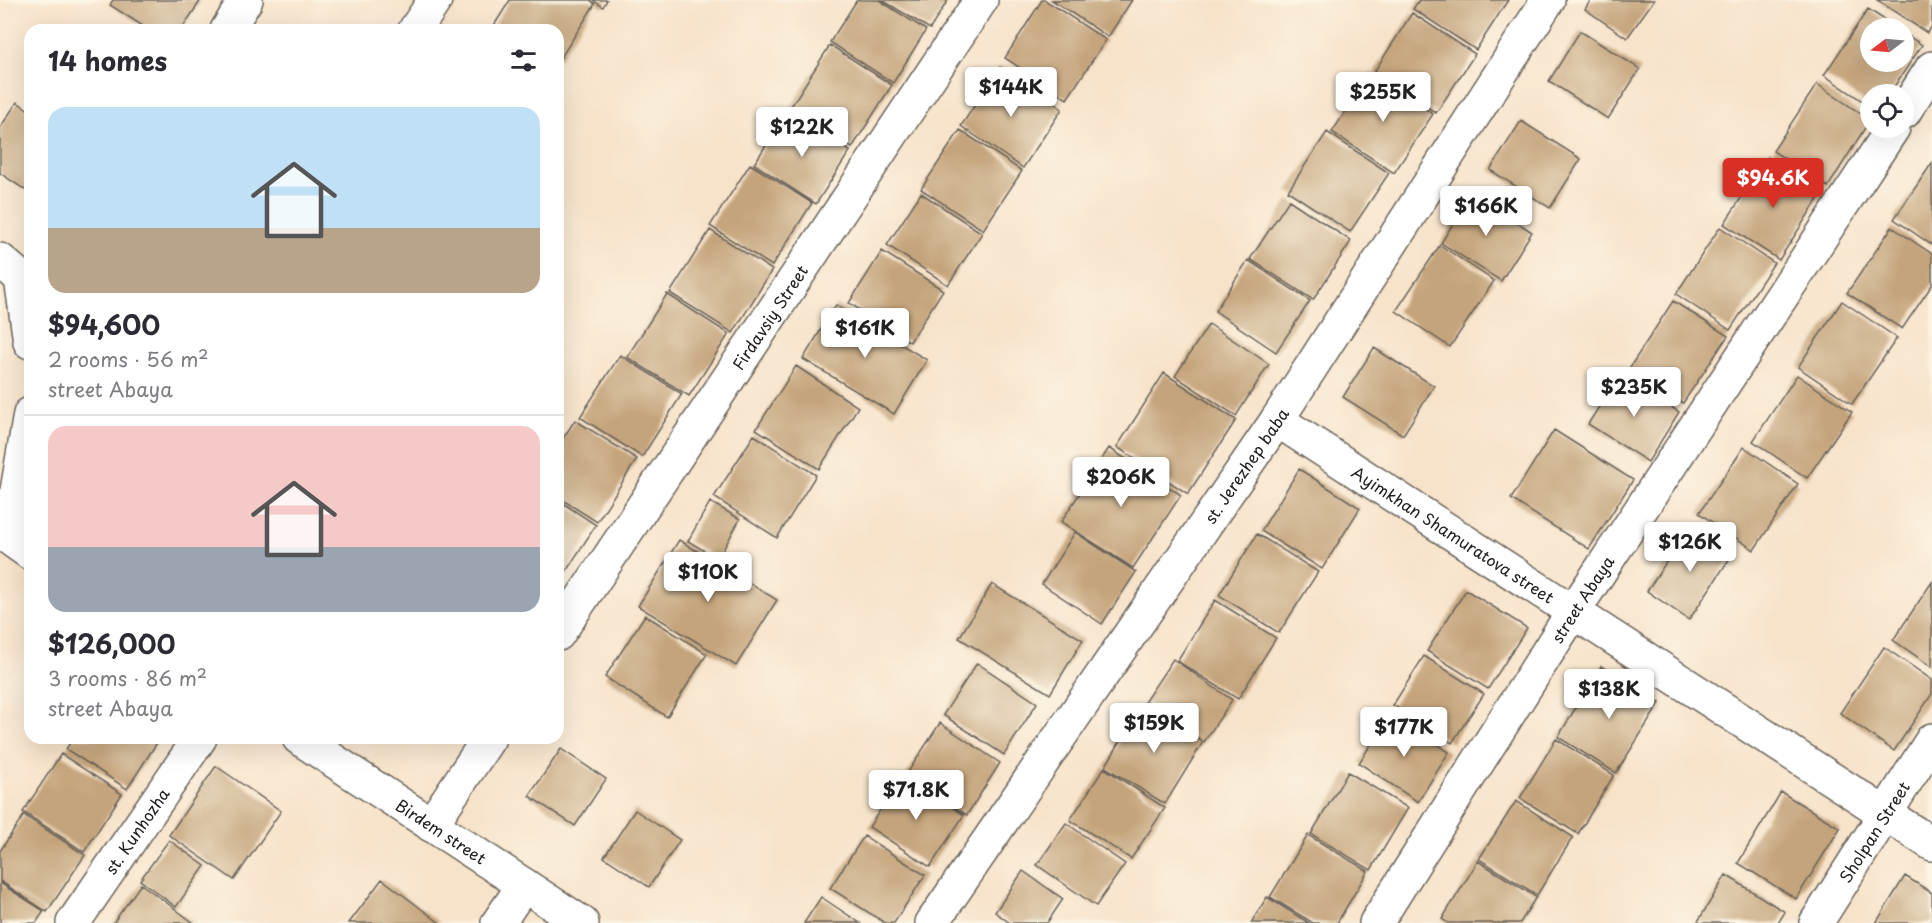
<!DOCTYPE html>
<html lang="en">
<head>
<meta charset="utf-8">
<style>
	:root { --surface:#fff; --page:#f2f2f3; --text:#2b2b33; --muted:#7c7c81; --line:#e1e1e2; --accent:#d93025 }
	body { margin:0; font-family:"Playpen Sans",sans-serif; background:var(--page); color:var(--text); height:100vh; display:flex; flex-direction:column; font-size:22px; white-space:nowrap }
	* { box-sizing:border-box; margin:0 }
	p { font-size:20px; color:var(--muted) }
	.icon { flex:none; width:33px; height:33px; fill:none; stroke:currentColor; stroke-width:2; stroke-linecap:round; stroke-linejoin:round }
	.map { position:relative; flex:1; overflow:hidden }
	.sheet { position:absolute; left:24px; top:24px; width:540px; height:720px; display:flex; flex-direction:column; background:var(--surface); border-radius:18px; box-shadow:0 6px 24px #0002 }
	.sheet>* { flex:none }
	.needle { width:39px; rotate:254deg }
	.fabs { position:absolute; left:1860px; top:18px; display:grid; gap:12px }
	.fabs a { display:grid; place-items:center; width:54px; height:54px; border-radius:50%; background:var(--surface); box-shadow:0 6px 24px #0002; font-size:30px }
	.price { position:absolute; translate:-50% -51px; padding:0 14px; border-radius:6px; background:#fff; color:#222; font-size:20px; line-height:39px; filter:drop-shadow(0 2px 3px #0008) }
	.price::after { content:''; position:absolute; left:50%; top:36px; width:18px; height:14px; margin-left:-9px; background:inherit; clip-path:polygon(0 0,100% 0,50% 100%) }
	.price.selected { background:var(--accent); color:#fff }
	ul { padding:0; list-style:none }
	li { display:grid; align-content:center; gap:12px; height:318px; padding:0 24px }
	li+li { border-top:2px solid var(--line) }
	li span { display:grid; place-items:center; height:186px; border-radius:18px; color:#555 }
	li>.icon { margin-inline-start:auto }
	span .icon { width:108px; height:108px; fill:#fffc; stroke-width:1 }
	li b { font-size:26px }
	h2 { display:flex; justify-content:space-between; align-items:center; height:72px; padding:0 24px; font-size:26px }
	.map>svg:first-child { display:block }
	.building { fill:#c4a47c }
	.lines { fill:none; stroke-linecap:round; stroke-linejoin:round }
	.minor-casing { stroke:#696259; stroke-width:36 }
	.minor { stroke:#fff; stroke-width:33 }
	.labels { text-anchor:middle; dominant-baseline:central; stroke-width:4.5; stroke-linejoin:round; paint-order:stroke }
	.street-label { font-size:16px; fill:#1c1c1c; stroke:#fcf5e5 }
</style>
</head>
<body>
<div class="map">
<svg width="1932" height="923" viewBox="0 0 1932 923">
	<rect width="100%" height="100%" fill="#fcf5e5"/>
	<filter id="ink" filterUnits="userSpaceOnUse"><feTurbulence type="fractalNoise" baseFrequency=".0167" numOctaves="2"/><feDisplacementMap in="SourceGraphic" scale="12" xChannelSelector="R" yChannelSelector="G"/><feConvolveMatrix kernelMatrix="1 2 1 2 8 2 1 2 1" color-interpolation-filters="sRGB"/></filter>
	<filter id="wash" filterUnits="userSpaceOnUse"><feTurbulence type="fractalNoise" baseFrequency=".008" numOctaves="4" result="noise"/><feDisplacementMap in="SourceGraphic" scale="24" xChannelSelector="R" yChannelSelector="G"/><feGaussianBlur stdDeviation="1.35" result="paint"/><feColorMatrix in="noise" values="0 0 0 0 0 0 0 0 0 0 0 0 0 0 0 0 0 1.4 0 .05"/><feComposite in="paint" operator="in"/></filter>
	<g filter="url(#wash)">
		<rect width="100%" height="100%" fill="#f7e3ca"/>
		<g id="blocks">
			<path class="building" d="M 113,0 L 201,0 L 181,30 L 149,30 L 110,5 Z
				M 510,0 L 590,0 L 595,4 L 558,62 L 558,30 L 499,30 L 493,27 Z
				M 593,0 L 607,0 L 603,7 Z
				M 857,0 L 879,0 L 926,30 L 893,83 L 830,42 Z
				M 882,0 L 948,0 L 930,29 Z
				M 1042,0 L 1045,0 L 1106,40 L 1067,99 L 1005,58 Z
				M 1052,0 L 1132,0 L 1108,37 Z
				M 1419,0 L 1508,0 L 1476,50 L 1413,9 Z
				M 1591,0 L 1654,0 L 1627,38 L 1585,9 Z
				M 1877,0 L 1932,0 L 1932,26 L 1927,33 Z
				M 1868,9 L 1897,28 L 1870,28 L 1870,62 L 1904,62 L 1904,33 L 1922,45 L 1889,94 L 1870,94 L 1870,106 L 1824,75 Z
				M 1412,13 L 1475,54 L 1436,113 L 1374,72 Z
				M 1580,31 L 1640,69 L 1608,119 L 1549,81 Z
				M 830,45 L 892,85 L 852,148 L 790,108 Z
				M 1000,67 L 1062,109 L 1023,168 L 961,126 Z
				M 1371,73 L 1433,114 L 1394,173 L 1332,132 Z
				M 1817,84 L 1870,120 L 1828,187 L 1773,151 Z
				M 17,102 L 30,111 L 30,193 L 0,173 L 0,128 Z
				M 788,111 L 850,151 L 816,204 L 754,164 Z
				M 1521,121 L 1581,159 L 1550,208 L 1490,170 Z
				M 960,130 L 1022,171 L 983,230 L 921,189 Z
				M 1327,132 L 1389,173 L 1350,232 L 1288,191 Z
				M 1768,157 L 1822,193 L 1779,260 L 1724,224 Z
				M 1932,163 L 1932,245 L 1894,219 Z
				M 750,164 L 812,203 L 772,266 L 710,226 Z
				M 921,193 L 982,233 L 948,285 L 887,245 Z
				M 1472,193 L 1532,232 L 1501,281 L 1441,243 Z
				M 1289,200 L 1351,241 L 1313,300 L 1250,259 Z
				M 1720,227 L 1774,263 L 1730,330 L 1676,294 Z
				M 1892,227 L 1932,254 L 1932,285 L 1902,329 L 1847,293 Z
				M 710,230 L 772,270 L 733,333 L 670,293 Z
				M 1440,245 L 1494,281 L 1450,347 L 1396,311 Z
				M 882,251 L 943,290 L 910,342 L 849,303 Z
				M 1248,260 L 1310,301 L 1276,352 L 1215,311 Z
				M 667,294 L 729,334 L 689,396 L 627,357 Z
				M 1673,301 L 1728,336 L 1683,403 L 1630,367 Z
				M 1842,301 L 1897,338 L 1852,404 L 1798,367 Z
				M 836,305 L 927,360 L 894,414 L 803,359 Z
				M 1209,324 L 1269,364 L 1236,416 L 1175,376 Z
				M 1374,348 L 1434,386 L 1403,435 L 1343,397 Z
				M 620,355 L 682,394 L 642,457 L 580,417 Z
				M 796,366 L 858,407 L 819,469 L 756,429 Z
				M 1164,373 L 1236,420 L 1188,494 L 1117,447 Z
				M 1620,374 L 1679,412 L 1648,462 L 1588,424 Z
				M 1797,375 L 1852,412 L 1807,478 L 1753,441 Z
				M 575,420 L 637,459 L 597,522 L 558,497 L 558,446 Z
				M 1554,430 L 1633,480 L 1589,549 L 1511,499 Z
				M 754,435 L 816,475 L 777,538 L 714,497 Z
				M 1744,447 L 1798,484 L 1754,550 L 1699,513 Z
				M 1109,448 L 1181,495 L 1133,568 L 1061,522 Z
				M 1299,469 L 1360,508 L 1322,569 L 1261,531 Z
				M 558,500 L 596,525 L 558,584 Z
				M 710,502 L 740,519 L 718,559 L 688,541 Z
				M 1690,526 L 1732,555 L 1689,620 L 1647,591 Z
				M 1075,532 L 1136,572 L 1102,624 L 1042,584 Z
				M 1257,534 L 1318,572 L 1279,633 L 1219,595 Z
				M 679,540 L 777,600 L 736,666 L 638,606 Z
				M 1932,582 L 1932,667 L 1893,640 Z
				M 992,584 L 1083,640 L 1050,694 L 959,638 Z
				M 1466,590 L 1527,628 L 1488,689 L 1427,651 Z
				M 1215,600 L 1276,638 L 1238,699 L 1177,661 Z
				M 645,615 L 707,654 L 667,717 L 605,677 Z
				M 1884,647 L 1932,680 L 1932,694 L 1894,751 L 1840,713 Z
				M 1424,656 L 1484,694 L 1452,743 L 1393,705 Z
				M 1173,659 L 1232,700 L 1204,742 L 1145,701 Z
				M 977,663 L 1037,703 L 1004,755 L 943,715 Z
				M 1601,666 L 1660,703 L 1616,773 L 1558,737 Z
				M 1142,705 L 1203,742 L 1165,804 L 1105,767 Z
				M 1390,714 L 1449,752 L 1418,802 L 1359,763 Z
				M 940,723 L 1000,763 L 967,815 L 906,775 Z
				M 73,738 L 160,738 L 127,789 L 66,749 Z
				M 1556,739 L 1614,775 L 1578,834 L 1520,798 Z
				M 561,749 L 606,779 L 575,826 L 529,796 Z
				M 61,754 L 122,794 L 84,852 L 23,812 Z
				M 216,766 L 281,811 L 234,880 L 169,835 Z
				M 1104,768 L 1165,808 L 1131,859 L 1070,820 Z
				M 1348,772 L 1408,808 L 1371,870 L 1311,834 Z
				M 903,775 L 964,815 L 930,867 L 869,827 Z
				M 1781,792 L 1840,828 L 1796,899 L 1738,863 Z
				M 1516,801 L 1573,837 L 1537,895 L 1479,859 Z
				M 635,810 L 680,840 L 649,887 L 604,857 Z
				M 24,815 L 85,855 L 47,912 L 0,881 L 0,851 Z
				M 1066,823 L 1125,864 L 1096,906 L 1037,865 Z
				M 1308,835 L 1368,871 L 1337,923 L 1313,923 L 1270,897 Z
				M 864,836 L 925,875 L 894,923 L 885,923 L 830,888 Z
				M 169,840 L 205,866 L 176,907 L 140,880 Z
				M 1478,861 L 1536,897 L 1520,923 L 1448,923 L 1442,919 Z
				M 1023,871 L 1063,899 L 1047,923 L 1010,923 L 995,912 Z
				M 1726,875 L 1785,912 L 1778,923 L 1697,923 Z
				M 1905,876 L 1932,893 L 1932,923 L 1876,923 Z
				M 382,879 L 440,923 L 349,923 Z
				M 0,883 L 44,911 L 36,923 L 0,923 Z
				M 141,884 L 194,923 L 113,923 Z
				M 821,897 L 860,923 L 804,923 Z
				M 1267,897 L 1309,923 L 1251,923 Z"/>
		</g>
	</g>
	<g filter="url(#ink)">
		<use href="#blocks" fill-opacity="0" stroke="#696259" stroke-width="1.5"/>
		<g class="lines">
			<defs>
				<g id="minor">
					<path d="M 227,30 L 246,0"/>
					<path d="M 415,30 L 435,0"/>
					<path d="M 1904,112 L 1932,68"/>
					<path d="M 0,260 L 21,278 L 30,342"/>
					<path d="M 30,414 L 9,538 L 30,553"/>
					<path id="s1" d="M 1277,420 L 1932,844"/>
					<path id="s2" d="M 558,634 L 981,0"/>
					<path id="s3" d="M 299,738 L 582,923"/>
					<path d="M 431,825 L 489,738"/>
					<path id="s4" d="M 73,923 L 200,738"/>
					<path d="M 498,923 L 524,885"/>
					<path id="s5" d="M 932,923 L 1277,420 L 1548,0"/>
					<path id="s6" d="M 1376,923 L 1573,612 L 1893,128"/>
					<path id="s7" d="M 1816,923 L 1932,740"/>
				</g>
			</defs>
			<use href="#minor" class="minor-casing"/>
			<use href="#minor" class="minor"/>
		</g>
	</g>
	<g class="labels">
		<g class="street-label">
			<text stroke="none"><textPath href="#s2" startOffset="381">Firdavsiy Street</textPath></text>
			<text stroke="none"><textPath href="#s5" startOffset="555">st. Jerezhep baba</textPath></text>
			<text stroke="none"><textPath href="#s1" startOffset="210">Ayimkhan Shamuratova street</textPath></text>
			<text stroke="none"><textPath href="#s6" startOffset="384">street Abaya</textPath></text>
			<text stroke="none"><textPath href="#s4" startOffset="112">st. Kunhozha</textPath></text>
			<text stroke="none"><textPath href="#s3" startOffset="170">Birdem street</textPath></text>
			<text stroke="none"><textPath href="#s7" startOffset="108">Sholpan Street</textPath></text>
		</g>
	</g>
</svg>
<div class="fabs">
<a><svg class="needle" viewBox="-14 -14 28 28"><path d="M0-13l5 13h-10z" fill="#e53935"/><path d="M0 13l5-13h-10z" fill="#7c7c81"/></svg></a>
<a><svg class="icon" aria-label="locate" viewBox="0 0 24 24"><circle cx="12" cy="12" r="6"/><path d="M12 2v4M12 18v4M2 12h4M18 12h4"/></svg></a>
</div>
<b class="price" style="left:1011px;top:118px">$144K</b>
<b class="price" style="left:1383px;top:123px">$255K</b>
<b class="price" style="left:802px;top:158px">$122K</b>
<b class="price selected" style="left:1773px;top:209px">$94.6K</b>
<b class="price" style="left:1486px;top:237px">$166K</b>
<b class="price" style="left:865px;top:359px">$161K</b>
<b class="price" style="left:1634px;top:418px">$235K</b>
<b class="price" style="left:1121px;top:508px">$206K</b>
<b class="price" style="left:1690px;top:573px">$126K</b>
<b class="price" style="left:708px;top:603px">$110K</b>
<b class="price" style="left:1609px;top:720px">$138K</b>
<b class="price" style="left:1154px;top:754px">$159K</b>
<b class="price" style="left:1404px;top:758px">$177K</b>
<b class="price" style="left:916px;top:821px">$71.8K</b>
<section class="sheet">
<h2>14 homes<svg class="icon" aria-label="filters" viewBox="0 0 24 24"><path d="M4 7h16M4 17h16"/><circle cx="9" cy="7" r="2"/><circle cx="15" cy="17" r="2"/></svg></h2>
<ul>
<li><span style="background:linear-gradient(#bfe0f5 65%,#b9a48a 0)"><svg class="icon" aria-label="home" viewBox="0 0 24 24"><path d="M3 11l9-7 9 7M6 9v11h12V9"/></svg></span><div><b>$94,600</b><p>2 rooms · 56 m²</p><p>street Abaya</p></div></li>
<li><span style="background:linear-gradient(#f6c9c9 65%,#9aa5b1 0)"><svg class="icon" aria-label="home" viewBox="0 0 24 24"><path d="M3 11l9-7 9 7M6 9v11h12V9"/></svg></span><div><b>$126,000</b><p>3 rooms · 86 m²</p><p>street Abaya</p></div></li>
</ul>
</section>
</div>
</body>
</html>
